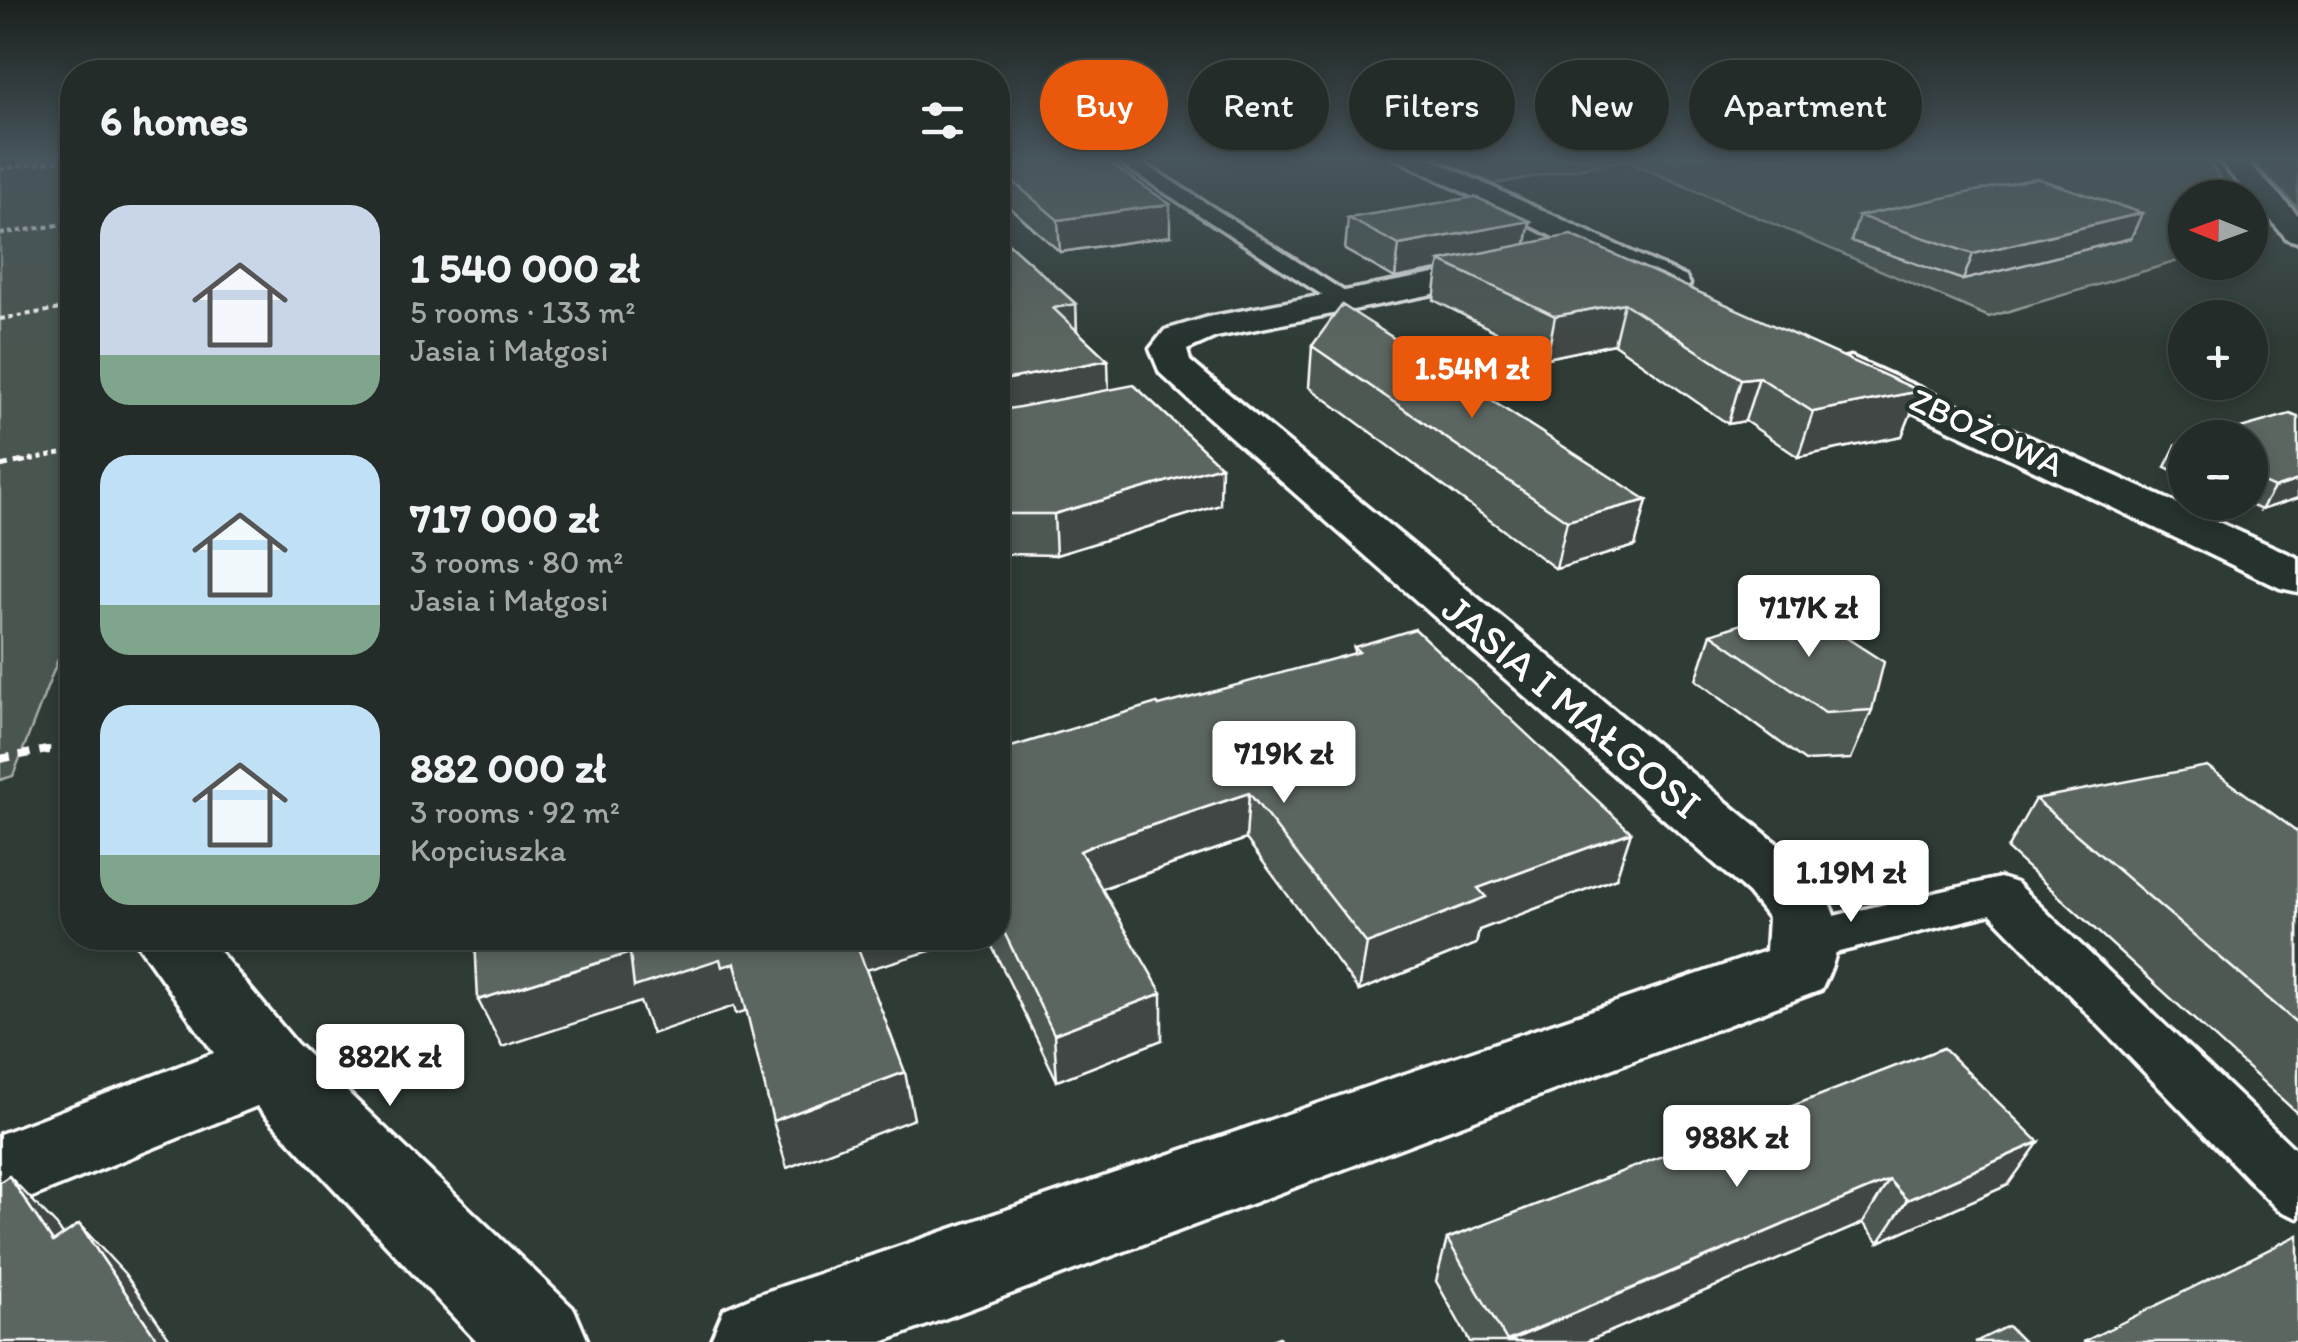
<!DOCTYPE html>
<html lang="en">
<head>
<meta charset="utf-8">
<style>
	:root { --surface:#232c28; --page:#2f3834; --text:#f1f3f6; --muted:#a3a7a8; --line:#404845; --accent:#ea580c }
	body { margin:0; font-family:Itim,sans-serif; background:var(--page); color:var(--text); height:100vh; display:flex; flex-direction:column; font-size:38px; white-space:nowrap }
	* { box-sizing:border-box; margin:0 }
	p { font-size:32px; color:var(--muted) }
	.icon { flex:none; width:55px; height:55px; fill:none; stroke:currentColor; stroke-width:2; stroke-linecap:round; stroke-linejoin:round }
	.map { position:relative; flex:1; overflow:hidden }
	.side { position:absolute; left:60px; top:60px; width:950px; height:890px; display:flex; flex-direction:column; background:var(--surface); border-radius:40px; box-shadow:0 5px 15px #0003,0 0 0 2px var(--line) }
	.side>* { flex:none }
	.top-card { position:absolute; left:1040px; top:60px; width:950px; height:90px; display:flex; gap:20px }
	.needle { width:65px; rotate:271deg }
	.fabs { position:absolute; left:2168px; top:180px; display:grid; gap:20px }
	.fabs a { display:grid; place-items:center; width:100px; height:100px; border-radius:50%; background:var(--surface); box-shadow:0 5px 15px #0003,0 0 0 2px var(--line); font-size:50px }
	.price { position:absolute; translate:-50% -85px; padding:0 22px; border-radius:10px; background:#fff; color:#222; font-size:32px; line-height:65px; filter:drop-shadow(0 2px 5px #0008) }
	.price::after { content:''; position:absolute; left:50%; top:60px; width:30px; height:22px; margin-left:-15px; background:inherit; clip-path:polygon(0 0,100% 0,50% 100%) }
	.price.active { background:var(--accent); color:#fff }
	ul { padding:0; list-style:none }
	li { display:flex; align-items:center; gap:30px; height:250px; padding:0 40px }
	li span { display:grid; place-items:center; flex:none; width:280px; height:200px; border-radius:30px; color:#555 }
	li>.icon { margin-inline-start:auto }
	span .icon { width:120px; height:120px; fill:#fffc; stroke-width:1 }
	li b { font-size:42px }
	h2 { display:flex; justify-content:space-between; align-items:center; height:120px; padding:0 40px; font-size:42px }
	.chip { padding:0 35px; border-radius:45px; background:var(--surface); box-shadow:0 5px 15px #0003,0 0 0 2px var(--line); font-size:35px; line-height:90px }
	.chip.active { background:var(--accent); color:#fff }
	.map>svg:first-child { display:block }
	.green { fill:#4a544f; stroke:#a4aaa7; stroke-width:2.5 }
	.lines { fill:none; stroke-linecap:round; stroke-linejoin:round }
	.service-casing { stroke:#fff; stroke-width:7 }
	.minor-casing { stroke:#fff; stroke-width:7 }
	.path-far2 { stroke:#fff; stroke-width:4; stroke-dasharray:5 4; stroke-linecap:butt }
	.path-far1 { stroke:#fff; stroke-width:5; stroke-dasharray:9 6; stroke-linecap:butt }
	.path { stroke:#fff; stroke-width:8; stroke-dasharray:11 9; stroke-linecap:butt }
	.service { fill:#26332d; fill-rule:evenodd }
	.minor { fill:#26332d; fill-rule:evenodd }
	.wall { fill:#4e5853; stroke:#fff; stroke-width:2.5 }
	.shaded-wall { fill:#404744; stroke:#fff; stroke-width:2.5 }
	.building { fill:#5b6661; stroke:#fff; stroke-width:2.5 }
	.labels { text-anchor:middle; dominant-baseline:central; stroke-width:9; stroke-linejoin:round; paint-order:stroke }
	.far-street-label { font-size:35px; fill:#fff; stroke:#26332d }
	.street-label { font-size:42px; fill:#fff; stroke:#26332d }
</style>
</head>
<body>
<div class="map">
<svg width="2298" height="1342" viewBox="0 0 2298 1342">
	<rect width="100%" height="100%" fill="#2f3b35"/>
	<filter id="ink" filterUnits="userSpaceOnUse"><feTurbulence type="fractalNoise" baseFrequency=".01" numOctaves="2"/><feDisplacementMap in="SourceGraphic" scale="20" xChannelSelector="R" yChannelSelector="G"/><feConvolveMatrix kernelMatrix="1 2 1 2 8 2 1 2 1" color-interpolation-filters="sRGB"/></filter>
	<g filter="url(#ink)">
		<path class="green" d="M 0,157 L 72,157 L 72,623 L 13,776 L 0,780 Z
			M 1429,157 L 2205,157 L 2234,197 L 2185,198 L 2185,259 L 1989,317 L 1625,160 L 1494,184 Z
			M 2252,161 L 2298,161 L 2298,208 Z"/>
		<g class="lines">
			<defs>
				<path id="service" d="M 1120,157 L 1134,157 L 1359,301 L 1355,306 L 1339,306 L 1121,164 Z
					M 2000,878 L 2016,883 L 2298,1152 L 2298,1218 L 2278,1210 L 1991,914 L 1807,960 L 1790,954 L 1783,941 L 1790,928 L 1807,922 Z"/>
				<path id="minor" d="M 1393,157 L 1427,157 L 1686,277 L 1690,284 L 1686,291 L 1662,291 Z
					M 2216,157 L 2243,157 L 2298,215 L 2298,242 L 2287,239 Z
					M 1508,260 L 1524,270 L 1519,277 L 1216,337 L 1187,350 L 1190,361 L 1217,384 L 1796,859 C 1837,904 1852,933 1821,990 L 882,1342 L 710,1342 L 724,1309 L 757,1295 L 1766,951 L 1768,918 L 1748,893 L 1189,400 L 1160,373 L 1150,349 L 1165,330 L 1208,317 Z
					M 1851,357 L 2298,558 L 2298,592 L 2280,588 L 1838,376 L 1832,368 L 1838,360 Z
					M 133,938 L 208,938 L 296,1043 L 574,1309 L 588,1342 L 477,1342 L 257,1106 L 0,1210 L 0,1134 L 214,1053 Z"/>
			</defs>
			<use href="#service" class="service-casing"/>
			<use href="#minor" class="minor-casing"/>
			<path class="path-far2" d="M 0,169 L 72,159
				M 0,234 L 72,223
				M 0,319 L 72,307
				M 21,462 L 72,451"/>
			<path class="path-far1" d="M 0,466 L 33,459"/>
			<path class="path" d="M 0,759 L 47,750 L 72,752"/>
			<use href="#service" class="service"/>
			<use href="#minor" class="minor"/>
		</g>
		<path class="wall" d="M 998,157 L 1170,236 L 1060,252 L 998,197 Z
			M 2142,213 L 2131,238 L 1963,280 L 1851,241 L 1859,216 Z
			M 1348,218 L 1530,221 L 1526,244 L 1920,391 L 1902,436 L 1798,457 L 1745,421 L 1728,424 L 1614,344 L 1547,358 L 1434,300 L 1438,270 L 1395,278 L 1345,250 Z
			M 998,234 L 1076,304 L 1077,331 L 1108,390 L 1220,505 L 1056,555 L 998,554 Z
			M 1312,346 L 1647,500 L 1635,546 L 1556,569 L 1309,387 Z
			M 2250,438 L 2298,498 L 2261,510 L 2244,502 L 2250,502 Z
			M 2185,443 L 2185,476 L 2165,467 L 2176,445 Z
			M 1711,634 L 1872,710 L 1851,759 L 1805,761 L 1696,680 Z
			M 1354,647 L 1616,878 L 1479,930 L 1476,944 L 1359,991 L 1246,839 L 1102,889 L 1162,1040 L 1057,1081 L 988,938 L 998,938 L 998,751 L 1354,654 Z
			M 2035,799 L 2298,832 L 2298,1114 L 2007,849 Z
			M 1943,1048 L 2008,1185 L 1879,1242 L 1863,1223 L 1586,1342 L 1470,1342 L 1436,1281 L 1447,1239 Z"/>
		<path class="shaded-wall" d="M 1170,204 L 1170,236 L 1060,252 L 1058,220 Z
			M 2142,213 L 2131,238 L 1963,280 L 1973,254 Z
			M 1530,221 L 1524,254 L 1440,261 L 1438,270 L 1395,278 L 1399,245 Z
			M 1624,303 L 1614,344 L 1547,358 L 1555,316 Z
			M 1076,304 L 1077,338 L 1053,308 Z
			M 1108,360 L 1109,396 L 998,418 L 998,381 Z
			M 1759,377 L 1745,421 L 1728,424 L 1741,379 Z
			M 1920,391 L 1902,436 L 1798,457 L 1813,412 Z
			M 1221,466 L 1220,505 L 1056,555 L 1054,514 Z
			M 2298,480 L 2298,498 L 2261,510 L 2274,488 Z
			M 1647,500 L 1635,546 L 1556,569 L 1567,521 Z
			M 1249,793 L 1246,839 L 1100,889 L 1080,851 L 1098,843 Z
			M 1631,832 L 1616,878 L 1479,930 L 1476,944 L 1359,991 L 1367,944 L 1478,888 Z
			M 852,938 L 973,938 L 860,972 Z
			M 630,953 L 720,959 L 735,963 L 748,1010 L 736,1014 L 734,1006 L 652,1034 L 640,1002 L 502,1047 L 478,1000 Z
			M 1162,993 L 1162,1040 L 1057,1081 L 1054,1034 Z
			M 905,1072 L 914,1119 L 787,1168 L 773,1121 Z
			M 2039,1142 L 2008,1185 L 1879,1242 L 1907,1200 Z
			M 9,1176 L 57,1226 L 101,1291 L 53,1242 Z
			M 1889,1180 L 1863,1223 L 1586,1342 L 1507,1342 Z
			M 79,1224 L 125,1274 L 172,1342 L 159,1342 Z"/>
		<path class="building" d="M 998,157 L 1101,157 L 1170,204 L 1058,220 L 998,169 Z
			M 2036,178 L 2142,213 L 1973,254 L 1859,216 Z
			M 1475,197 L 1530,221 L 1399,245 L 1348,218 Z
			M 998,234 L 1076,304 L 1053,308 L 1108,360 L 998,381 Z
			M 1571,235 L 1920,391 L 1813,412 L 1759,377 L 1741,379 L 1624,303 L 1555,316 L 1440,261 Z
			M 1342,305 L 1647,500 L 1567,521 L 1312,346 Z
			M 1134,385 L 1221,466 L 1054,514 L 998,514 L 998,411 Z
			M 2290,414 L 2298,417 L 2298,480 L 2274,488 L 2250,477 L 2250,438 L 2205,438 Z
			M 1797,606 L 1884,662 L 1872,710 L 1825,713 L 1711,634 Z
			M 1415,629 L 1631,832 L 1478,888 L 1486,897 L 1367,944 L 1249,793 L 1098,843 L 1080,851 L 1162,993 L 1054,1034 L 998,920 L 998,751 L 1157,703 L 1159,706 L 1359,652 L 1354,647 Z
			M 2207,766 L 2298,832 L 2298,1024 L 2035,799 Z
			M 475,938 L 854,938 L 905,1072 L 773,1121 L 735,963 L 722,967 L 720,959 L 634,987 L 630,953 L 478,1000 Z
			M 1943,1048 L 2039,1142 L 1907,1200 L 1889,1180 L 1507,1341 L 1447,1239 Z
			M 9,1176 L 53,1242 L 79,1224 L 159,1342 L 0,1342 L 0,1182 Z
			M 2298,1235 L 2298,1342 L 2083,1342 Z
			M 2008,1326 L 2024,1342 L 1975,1342 Z
			M 1279,1337 L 1282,1342 L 1266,1342 Z"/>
	</g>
	<linearGradient id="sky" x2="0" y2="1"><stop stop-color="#1a201d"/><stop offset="0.46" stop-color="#47555c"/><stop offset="1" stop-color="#47555c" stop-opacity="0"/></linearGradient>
	<rect width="2298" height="345" fill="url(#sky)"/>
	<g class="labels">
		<g class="far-street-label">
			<text transform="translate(1987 432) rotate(25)">ZBOŻOWA</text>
		</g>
		<g class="street-label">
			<text transform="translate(1572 706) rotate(40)">JASIA I MAŁGOSI</text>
		</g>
	</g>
</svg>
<div class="fabs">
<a><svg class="needle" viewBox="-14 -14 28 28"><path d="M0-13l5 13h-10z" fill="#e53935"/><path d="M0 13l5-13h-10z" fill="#a3a7a8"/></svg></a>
<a>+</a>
<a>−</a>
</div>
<b class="price active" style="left:1472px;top:421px">1.54M zł</b>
<b class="price" style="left:1809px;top:660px">717K zł</b>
<b class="price" style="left:1284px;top:806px">719K zł</b>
<b class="price" style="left:1851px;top:925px">1.19M zł</b>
<b class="price" style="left:390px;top:1109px">882K zł</b>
<b class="price" style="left:1737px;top:1190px">988K zł</b>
<div class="top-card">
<a class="chip active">Buy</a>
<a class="chip">Rent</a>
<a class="chip">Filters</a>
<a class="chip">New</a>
<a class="chip">Apartment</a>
</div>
<section class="side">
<h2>6 homes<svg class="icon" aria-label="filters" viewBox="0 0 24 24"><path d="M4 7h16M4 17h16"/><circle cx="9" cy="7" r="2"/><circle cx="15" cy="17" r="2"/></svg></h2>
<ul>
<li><span style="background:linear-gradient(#c9d6e8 75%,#7fa58c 0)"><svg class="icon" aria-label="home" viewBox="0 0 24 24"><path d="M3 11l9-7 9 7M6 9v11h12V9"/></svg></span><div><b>1 540 000 zł</b><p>5 rooms · 133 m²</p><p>Jasia i Małgosi</p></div></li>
<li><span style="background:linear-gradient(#bfe0f5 75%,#7fa58c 0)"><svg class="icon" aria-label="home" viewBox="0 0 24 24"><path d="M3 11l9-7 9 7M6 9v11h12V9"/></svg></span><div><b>717 000 zł</b><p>3 rooms · 80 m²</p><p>Jasia i Małgosi</p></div></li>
<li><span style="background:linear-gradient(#bfe0f5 75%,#7fa58c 0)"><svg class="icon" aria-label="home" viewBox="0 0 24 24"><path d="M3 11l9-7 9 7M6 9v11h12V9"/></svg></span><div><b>882 000 zł</b><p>3 rooms · 92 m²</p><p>Kopciuszka</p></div></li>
</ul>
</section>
</div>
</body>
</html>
